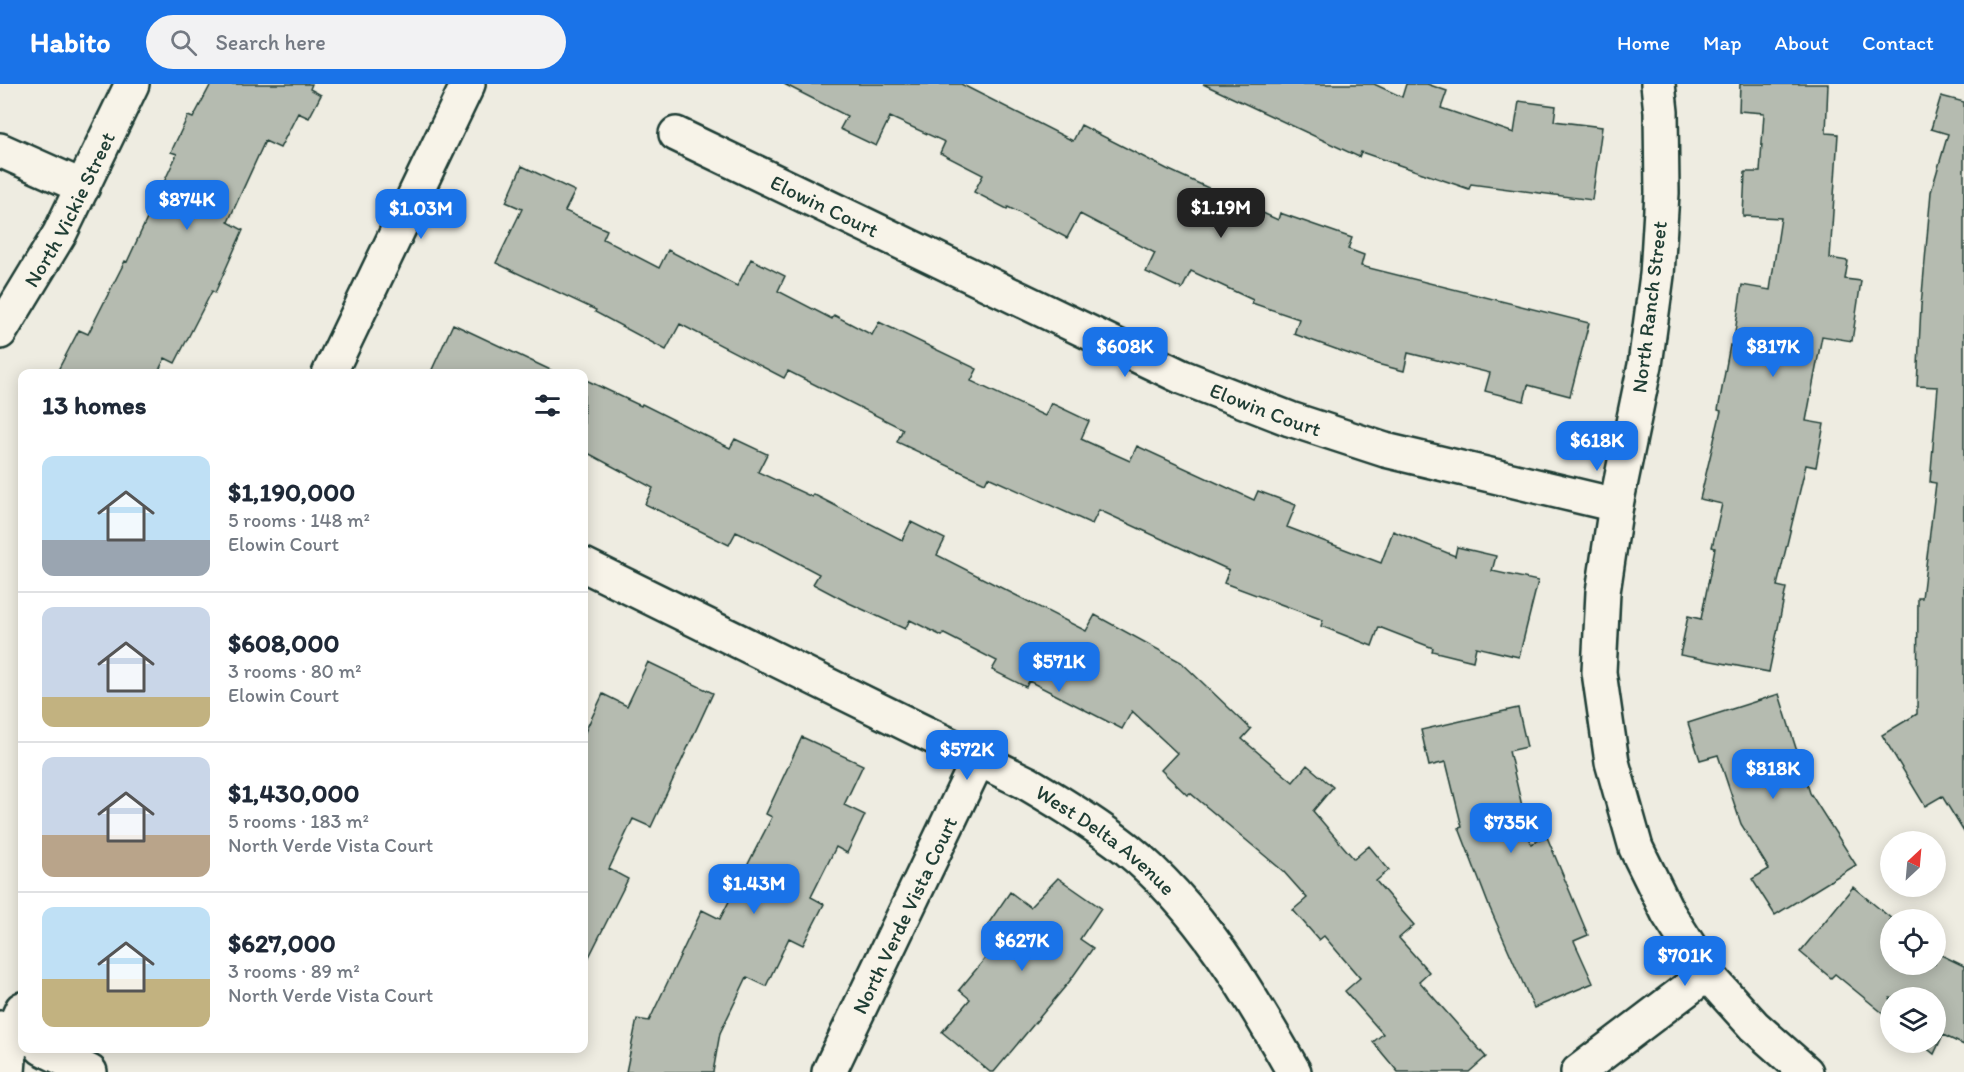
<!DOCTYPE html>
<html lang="en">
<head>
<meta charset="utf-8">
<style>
	:root { --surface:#fff; --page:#f2f2f3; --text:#1f2937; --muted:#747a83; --line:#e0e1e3; --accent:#1a73e8 }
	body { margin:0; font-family:Itim,sans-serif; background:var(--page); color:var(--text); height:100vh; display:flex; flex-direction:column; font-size:22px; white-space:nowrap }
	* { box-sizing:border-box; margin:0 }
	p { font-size:20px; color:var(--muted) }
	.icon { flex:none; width:33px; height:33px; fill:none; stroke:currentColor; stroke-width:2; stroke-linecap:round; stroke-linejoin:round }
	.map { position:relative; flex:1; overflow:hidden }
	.panel { position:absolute; left:18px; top:285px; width:570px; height:684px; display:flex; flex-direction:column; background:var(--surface); border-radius:12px; box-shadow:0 3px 15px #0003 }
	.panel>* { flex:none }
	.needle { width:39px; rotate:26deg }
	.buttons { position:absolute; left:1880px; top:747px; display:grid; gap:12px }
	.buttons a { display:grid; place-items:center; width:66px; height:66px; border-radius:50%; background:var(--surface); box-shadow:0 3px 15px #0003; font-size:30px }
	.price { position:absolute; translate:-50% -51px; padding:0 14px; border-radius:12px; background:var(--accent); color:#fff; font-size:20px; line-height:39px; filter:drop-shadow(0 2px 3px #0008) }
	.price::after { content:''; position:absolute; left:50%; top:36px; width:18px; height:14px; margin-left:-9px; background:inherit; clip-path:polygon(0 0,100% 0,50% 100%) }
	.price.active { background:#222; color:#fff }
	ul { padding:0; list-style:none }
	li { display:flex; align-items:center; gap:18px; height:150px; padding:0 24px }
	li+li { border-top:2px solid var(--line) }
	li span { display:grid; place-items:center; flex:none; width:168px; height:120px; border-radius:12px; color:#555 }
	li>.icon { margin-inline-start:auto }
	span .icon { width:72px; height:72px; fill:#fffc; stroke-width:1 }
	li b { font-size:26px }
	h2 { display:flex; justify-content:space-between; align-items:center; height:72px; padding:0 24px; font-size:26px }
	header { display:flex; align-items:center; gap:36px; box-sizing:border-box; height:84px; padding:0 30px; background:var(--accent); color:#fff }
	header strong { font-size:28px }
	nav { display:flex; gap:33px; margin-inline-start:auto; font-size:21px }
	.search { width:420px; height:54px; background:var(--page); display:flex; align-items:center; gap:15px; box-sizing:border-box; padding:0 21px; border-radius:33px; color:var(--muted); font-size:22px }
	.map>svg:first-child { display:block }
	.building { fill:#b5bbb0; stroke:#1f3d34; stroke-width:1.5 }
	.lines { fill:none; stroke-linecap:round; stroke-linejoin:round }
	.minor-casing { stroke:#1f3d34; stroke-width:38 }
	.major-casing { stroke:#1f3d34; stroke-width:38 }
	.minor { stroke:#f7f3e8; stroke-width:33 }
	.major { stroke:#f7f3e8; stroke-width:33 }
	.labels { text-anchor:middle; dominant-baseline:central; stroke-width:6; stroke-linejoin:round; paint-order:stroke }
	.street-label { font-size:21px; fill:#1f3d34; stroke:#f7f3e8 }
</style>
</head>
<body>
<header>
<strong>Habito</strong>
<div class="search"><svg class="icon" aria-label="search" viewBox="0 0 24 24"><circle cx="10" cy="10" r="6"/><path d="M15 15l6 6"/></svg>Search here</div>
<nav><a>Home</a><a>Map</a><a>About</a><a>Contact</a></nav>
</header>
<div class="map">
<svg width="1964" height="988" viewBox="0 0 1964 988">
	<rect width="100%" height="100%" fill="#eeece1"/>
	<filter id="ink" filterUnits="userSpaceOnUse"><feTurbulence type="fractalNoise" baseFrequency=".0167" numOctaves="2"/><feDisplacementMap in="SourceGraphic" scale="12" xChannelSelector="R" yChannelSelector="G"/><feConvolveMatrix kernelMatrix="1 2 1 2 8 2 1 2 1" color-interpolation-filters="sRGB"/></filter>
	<g filter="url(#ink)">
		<path class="building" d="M 211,0 L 312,0 L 310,5 L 321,11 L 309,34 L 298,29 L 280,64 L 265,57 L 228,138 L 243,146 L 215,209 L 212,207 L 175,279 L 165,274 L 157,290 L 56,290 L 79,246 L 88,250 L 125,177 L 127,178 L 177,70 L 171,68 L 188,32 L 193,34 Z
			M 784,0 L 961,0 L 1073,57 L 1081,41 L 1167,85 L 1278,136 L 1280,129 L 1352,154 L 1348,165 L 1364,171 L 1361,182 L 1589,239 L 1570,312 L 1528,301 L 1524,317 L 1485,307 L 1490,289 L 1408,269 L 1404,287 L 1377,280 L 1294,250 L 1299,235 L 1252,219 L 1253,216 L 1191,187 L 1182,205 L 1146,188 L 1155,169 L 1080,130 L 1067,154 L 1008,123 L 1007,125 L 974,108 L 983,91 L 940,69 L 945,58 L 890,33 L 876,62 L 840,45 L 847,32 Z
			M 1203,0 L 1374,0 L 1402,13 L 1406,0 L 1427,0 L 1447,7 L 1441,24 L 1514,49 L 1519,17 L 1556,22 L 1554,37 L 1602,43 L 1592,116 L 1471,100 L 1469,105 L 1361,68 L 1359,73 Z
			M 1740,0 L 1828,0 L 1826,49 L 1838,50 L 1830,174 L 1848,177 L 1845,195 L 1861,197 L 1852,257 L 1822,252 L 1806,337 L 1824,340 L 1816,383 L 1806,381 L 1777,502 L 1786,504 L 1769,588 L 1680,571 L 1688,532 L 1701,535 L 1715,464 L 1712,463 L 1722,420 L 1700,415 L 1721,327 L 1718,326 L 1730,261 L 1733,262 L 1742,201 L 1770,206 L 1781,134 L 1743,132 L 1745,88 L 1760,88 L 1764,29 L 1739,27 Z
			M 1941,12 L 1964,18 L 1964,748 L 1942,712 L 1925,722 L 1882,651 L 1917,630 L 1918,514 L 1922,514 L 1936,399 L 1930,398 L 1938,303 L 1917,302 L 1921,222 L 1931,108 L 1948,50 L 1931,45 Z
			M 522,82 L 575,107 L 565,127 L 607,146 L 603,155 L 659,184 L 668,166 L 737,202 L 751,175 L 785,192 L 778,207 L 832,235 L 834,231 L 872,251 L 879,238 L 977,285 L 971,297 L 1045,332 L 1051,319 L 1089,337 L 1081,355 L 1130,377 L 1137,362 L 1254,416 L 1258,407 L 1296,421 L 1287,443 L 1381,479 L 1393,447 L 1455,472 L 1457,463 L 1496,472 L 1492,487 L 1538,497 L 1519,573 L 1476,563 L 1473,577 L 1432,567 L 1433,564 L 1379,543 L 1372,562 L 1321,542 L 1323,536 L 1224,499 L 1229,486 L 1099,426 L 1092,440 L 988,393 L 985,399 L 897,358 L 903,345 L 788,287 L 784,294 L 680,240 L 666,266 L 595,228 L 596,226 L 496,179 L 522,125 L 506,118 Z
			M 453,240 L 559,290 L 430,290 Z
			M 584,295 L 641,322 L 642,320 L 730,364 L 735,355 L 767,370 L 758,388 L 812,413 L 813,410 L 902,456 L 911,438 L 945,455 L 937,471 L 1086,547 L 1095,531 L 1181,578 L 1251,645 L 1242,655 L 1293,698 L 1307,681 L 1333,703 L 1313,727 L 1354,775 L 1369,762 L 1389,786 L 1376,797 L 1414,841 L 1399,854 L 1429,888 L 1419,897 L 1486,973 L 1469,988 L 1398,988 L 1373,958 L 1383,950 L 1345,907 L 1360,894 L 1324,852 L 1319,856 L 1293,826 L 1307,814 L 1283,787 L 1190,709 L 1187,711 L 1161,686 L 1177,669 L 1132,627 L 1122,645 L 1029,597 L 1026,603 L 992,586 L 997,577 L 944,550 L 942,552 L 910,536 L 905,545 L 849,519 L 813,500 L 819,490 L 766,462 L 736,448 L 729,461 L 645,420 L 653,404 L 584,367 Z
			M 648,578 L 713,609 L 651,743 L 633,735 L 609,785 L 628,795 L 584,883 L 584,650 L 603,610 L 627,622 Z
			M 1779,610 L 1810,709 L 1856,781 L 1775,831 L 1752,795 L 1769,785 L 1741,740 L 1718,671 L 1700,676 L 1688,639 Z
			M 1518,624 L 1527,663 L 1509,667 L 1531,760 L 1547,753 L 1588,851 L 1574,857 L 1593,899 L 1534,924 L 1489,822 L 1459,744 L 1462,743 L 1446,678 L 1429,682 L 1421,646 Z
			M 802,653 L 863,681 L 844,721 L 865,731 L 847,769 L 836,763 L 811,813 L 824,820 L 803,861 L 789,854 L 766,902 L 747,893 L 720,949 L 713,988 L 626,988 L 637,935 L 649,937 L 702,826 L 720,835 L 772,733 L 766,730 Z
			M 1058,794 L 1101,824 L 1080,855 L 1093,864 L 1069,898 L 994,988 L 990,988 L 942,948 L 970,915 L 959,906 L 1004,852 L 988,840 L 1010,808 L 1030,823 Z
			M 1853,803 L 1893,836 L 1890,836 L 1890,880 L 1935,880 L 1935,868 L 1964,882 L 1964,961 L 1943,951 L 1934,970 L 1919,958 L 1935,958 L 1935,914 L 1890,914 L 1890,935 L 1835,890 L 1831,894 L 1800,868 Z"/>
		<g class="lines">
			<defs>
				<g id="minor">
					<path d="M 1658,0 L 1661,28 L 1662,109 L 1657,191 L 1645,281 L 1616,421 L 1603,508 L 1599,588 L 1612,678 L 1636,764 L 1668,829 L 1707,890 L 1754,942 L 1806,988"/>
					<path id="s1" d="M 676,50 L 1182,293 L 1290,335 L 1385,366 L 1616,421"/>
					<path d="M 0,66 L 83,103"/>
					<path id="s2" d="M 0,248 L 60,149 L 132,0"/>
					<path d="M 329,290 L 468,0"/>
					<path id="s3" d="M 584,481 L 1027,699 C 1061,719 1095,740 1127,765 C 1200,824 1248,907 1294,988"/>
					<path d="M 8,988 L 11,949 L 22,925"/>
					<path id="s4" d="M 829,988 L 979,674"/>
					<path d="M 1578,988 L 1707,890"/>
				</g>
				<path id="major" d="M 0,944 L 22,955
					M 42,964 L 90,988"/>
			</defs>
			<use href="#minor" class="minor-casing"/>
			<use href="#major" class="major-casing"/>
			<use href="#minor" class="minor"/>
			<use href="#major" class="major"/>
		</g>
	</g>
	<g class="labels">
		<g class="street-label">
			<text stroke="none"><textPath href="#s1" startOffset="165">Elowin Court</textPath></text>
			<text stroke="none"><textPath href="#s2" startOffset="141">North Vickie Street</textPath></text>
			<text transform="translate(1649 223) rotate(-83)">North Ranch Street</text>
			<text stroke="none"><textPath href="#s1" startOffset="651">Elowin Court</textPath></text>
			<text stroke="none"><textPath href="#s3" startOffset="591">West Delta Avenue</textPath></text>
			<text stroke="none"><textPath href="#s4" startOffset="174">North Verde Vista Court</textPath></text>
		</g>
	</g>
</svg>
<div class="buttons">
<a><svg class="needle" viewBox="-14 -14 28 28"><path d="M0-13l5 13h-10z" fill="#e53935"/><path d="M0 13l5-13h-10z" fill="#747a83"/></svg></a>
<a><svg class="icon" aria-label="locate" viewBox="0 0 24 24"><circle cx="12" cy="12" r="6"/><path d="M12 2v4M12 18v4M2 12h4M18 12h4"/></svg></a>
<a><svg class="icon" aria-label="layers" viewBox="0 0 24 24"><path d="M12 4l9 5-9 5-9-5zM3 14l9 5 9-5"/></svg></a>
</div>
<b class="price" style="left:187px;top:147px">$874K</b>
<b class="price active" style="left:1221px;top:155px">$1.19M</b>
<b class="price" style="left:421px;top:156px">$1.03M</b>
<b class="price" style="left:1125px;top:294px">$608K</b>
<b class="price" style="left:1773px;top:294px">$817K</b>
<b class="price" style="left:1597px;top:388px">$618K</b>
<b class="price" style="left:1059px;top:609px">$571K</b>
<b class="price" style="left:967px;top:697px">$572K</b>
<b class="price" style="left:1773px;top:716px">$818K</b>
<b class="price" style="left:1511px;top:770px">$735K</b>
<b class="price" style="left:754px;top:831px">$1.43M</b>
<b class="price" style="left:1022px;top:888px">$627K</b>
<b class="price" style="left:1685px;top:903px">$701K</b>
<section class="panel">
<h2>13 homes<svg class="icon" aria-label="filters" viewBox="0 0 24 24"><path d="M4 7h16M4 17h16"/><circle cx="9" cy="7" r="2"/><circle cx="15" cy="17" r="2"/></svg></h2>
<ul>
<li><span style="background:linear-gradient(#bfe0f5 70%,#9aa5b1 0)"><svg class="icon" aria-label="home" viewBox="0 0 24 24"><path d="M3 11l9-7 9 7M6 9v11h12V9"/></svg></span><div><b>$1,190,000</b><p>5 rooms · 148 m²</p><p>Elowin Court</p></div></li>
<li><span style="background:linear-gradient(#c9d6e8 75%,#c2b280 0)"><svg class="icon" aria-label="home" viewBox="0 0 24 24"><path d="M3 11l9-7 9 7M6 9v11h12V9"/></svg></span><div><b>$608,000</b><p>3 rooms · 80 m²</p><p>Elowin Court</p></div></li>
<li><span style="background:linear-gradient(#c9d6e8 65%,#b9a48a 0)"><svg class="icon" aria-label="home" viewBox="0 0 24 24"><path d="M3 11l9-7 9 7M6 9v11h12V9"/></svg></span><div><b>$1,430,000</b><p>5 rooms · 183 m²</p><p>North Verde Vista Court</p></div></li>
<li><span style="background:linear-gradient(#bfe0f5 60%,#c2b280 0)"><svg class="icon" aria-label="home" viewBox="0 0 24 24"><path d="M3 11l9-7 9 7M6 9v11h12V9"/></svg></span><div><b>$627,000</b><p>3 rooms · 89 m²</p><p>North Verde Vista Court</p></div></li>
</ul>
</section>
</div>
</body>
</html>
